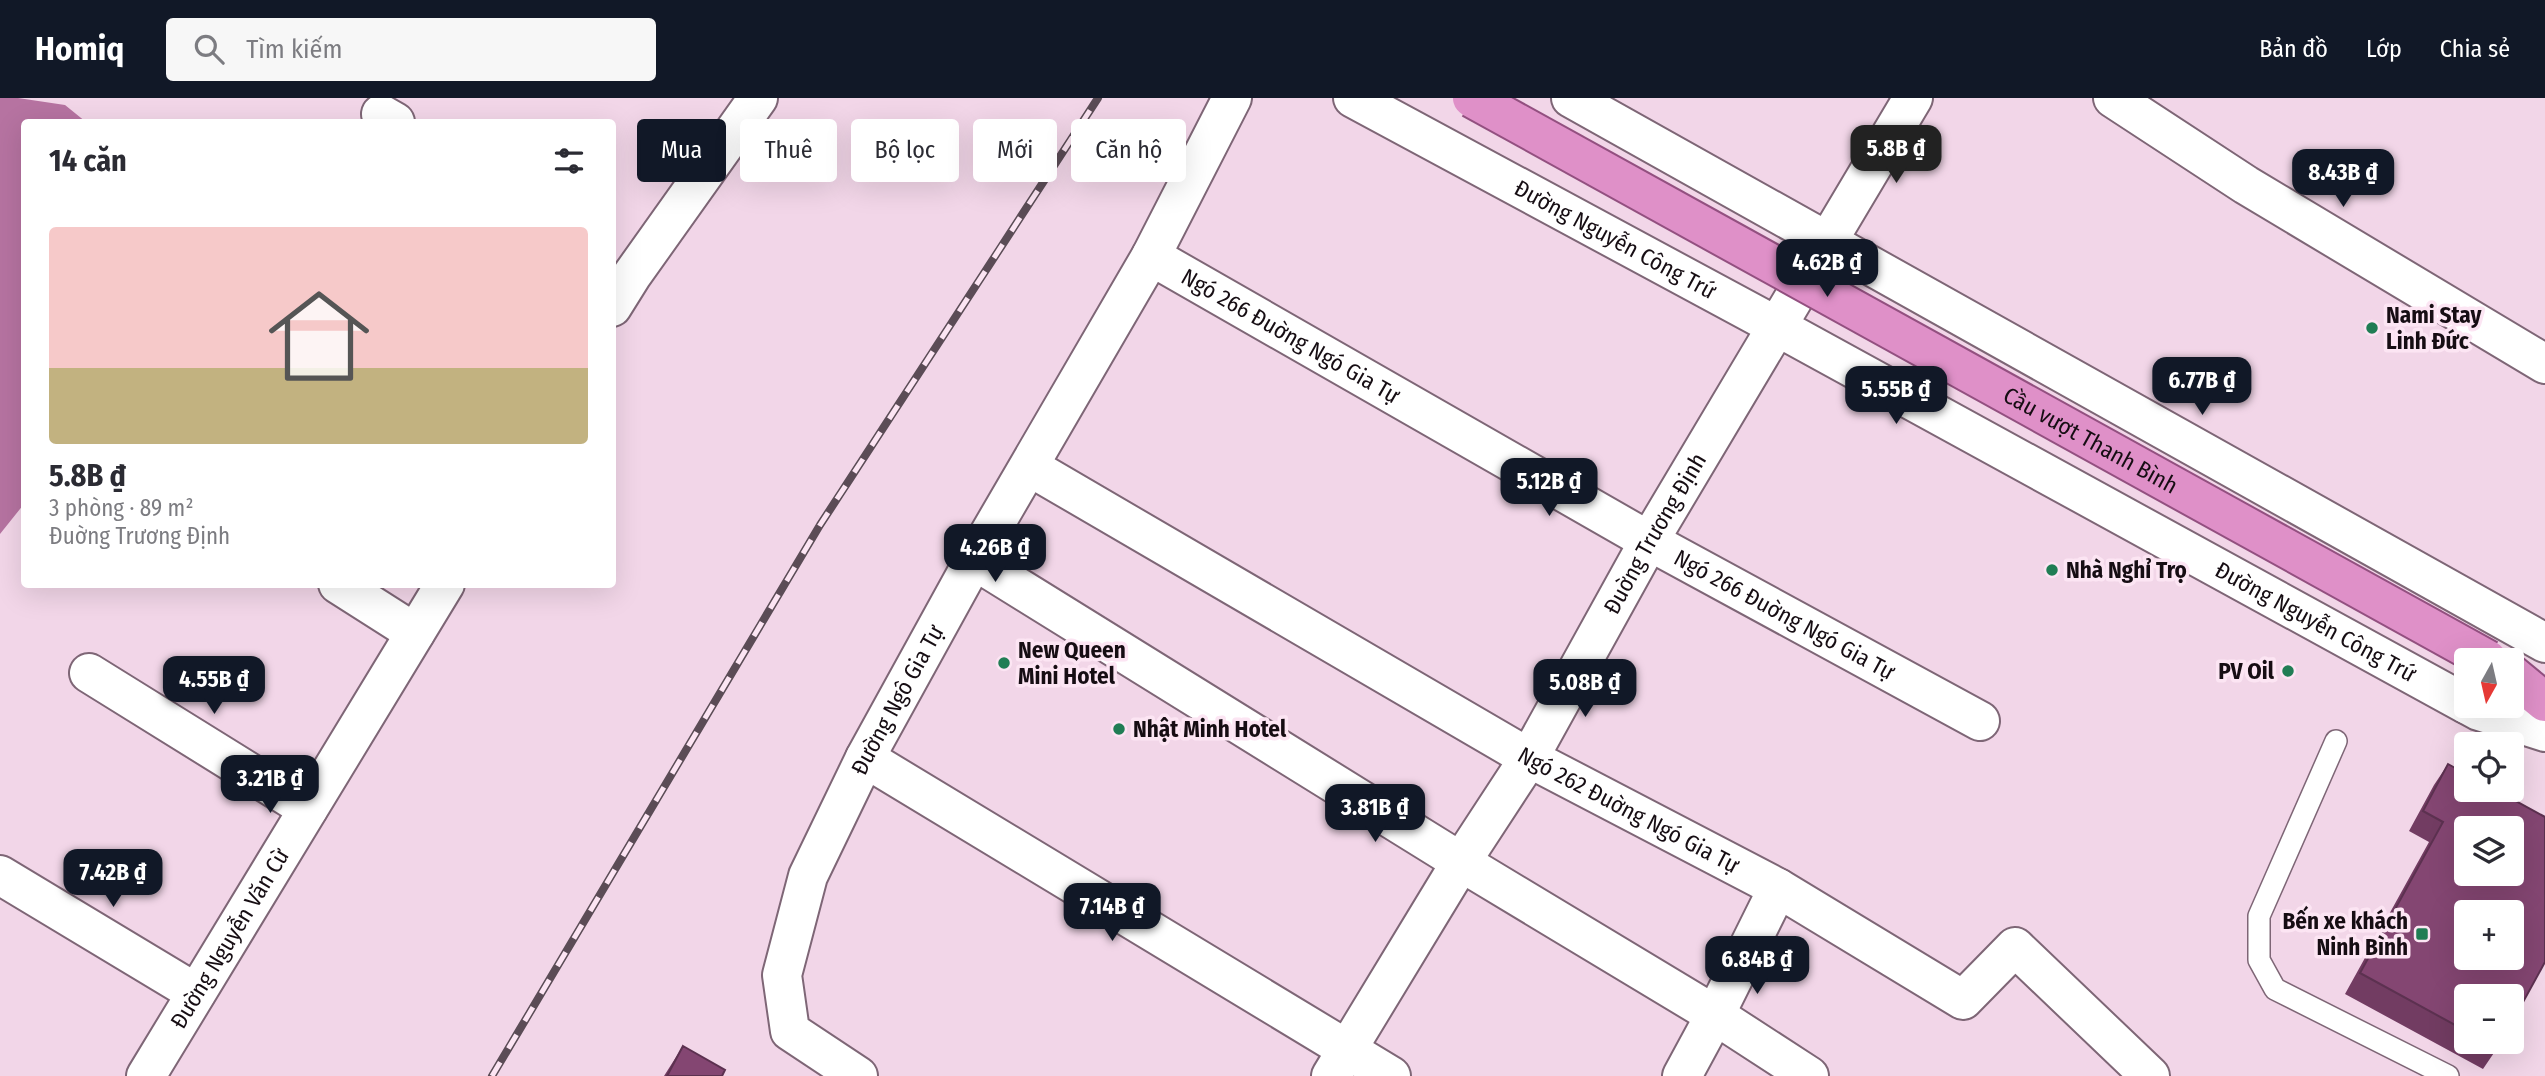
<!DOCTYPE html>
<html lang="vi">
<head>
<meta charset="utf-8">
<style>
	:root { --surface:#fff; --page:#f7f7f7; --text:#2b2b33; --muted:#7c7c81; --accent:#111827 }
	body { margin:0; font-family:"Fira Sans Condensed",sans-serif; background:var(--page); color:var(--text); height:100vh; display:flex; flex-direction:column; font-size:26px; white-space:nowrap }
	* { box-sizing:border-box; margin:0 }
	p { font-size:23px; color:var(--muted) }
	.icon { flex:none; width:38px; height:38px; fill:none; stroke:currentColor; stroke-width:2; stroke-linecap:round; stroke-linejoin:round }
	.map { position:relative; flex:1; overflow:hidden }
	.panel { position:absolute; left:21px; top:21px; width:595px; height:469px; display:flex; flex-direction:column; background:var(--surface); border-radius:7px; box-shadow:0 7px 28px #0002 }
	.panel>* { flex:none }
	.guide { position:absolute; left:637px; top:21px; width:665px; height:63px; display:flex; gap:14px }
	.needle { width:46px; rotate:188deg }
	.tools { position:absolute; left:2454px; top:550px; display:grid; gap:14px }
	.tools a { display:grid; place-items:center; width:70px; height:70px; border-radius:7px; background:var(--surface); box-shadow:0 7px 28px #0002; font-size:35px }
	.price { position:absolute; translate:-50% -60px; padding:0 16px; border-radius:14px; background:var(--accent); color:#fff; font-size:23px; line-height:46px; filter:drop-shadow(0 2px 4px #0008) }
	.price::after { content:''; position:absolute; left:50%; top:42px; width:21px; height:16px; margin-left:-10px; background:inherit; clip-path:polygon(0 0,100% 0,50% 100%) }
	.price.selected { background:#222; color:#fff }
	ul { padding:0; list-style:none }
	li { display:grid; align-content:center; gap:14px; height:371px; padding:0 28px }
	li span { display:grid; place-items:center; height:217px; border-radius:7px; color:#555 }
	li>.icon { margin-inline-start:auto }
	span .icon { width:126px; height:126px; fill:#fffc; stroke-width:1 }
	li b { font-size:30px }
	h2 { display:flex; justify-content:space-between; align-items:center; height:84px; padding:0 28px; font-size:30px }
	.pill { padding:0 24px; border-radius:7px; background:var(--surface); box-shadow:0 7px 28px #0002; font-size:24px; line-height:63px }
	.pill.selected { background:var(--accent); color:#fff }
	header { display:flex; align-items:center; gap:42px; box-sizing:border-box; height:98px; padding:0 35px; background:var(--accent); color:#fff }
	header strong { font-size:33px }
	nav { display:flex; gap:38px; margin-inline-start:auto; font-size:24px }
	.search { width:490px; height:63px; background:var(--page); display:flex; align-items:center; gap:18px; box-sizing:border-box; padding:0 24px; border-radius:7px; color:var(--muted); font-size:26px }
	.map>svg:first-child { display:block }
	.water { fill:#b673a1 }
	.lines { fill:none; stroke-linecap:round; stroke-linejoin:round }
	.service-casing { stroke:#7e6676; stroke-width:24 }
	.minor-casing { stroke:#7e6676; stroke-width:42 }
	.secondary-casing { stroke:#7e6676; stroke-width:42 }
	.trunk-casing { stroke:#935080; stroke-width:42 }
	.service { stroke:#fff; stroke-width:21 }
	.minor { stroke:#fff; stroke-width:38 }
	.secondary { stroke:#fff; stroke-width:38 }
	.trunk { stroke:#df90c8; stroke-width:38 }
	.rail-casing { stroke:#5b4c56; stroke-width:8 }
	.rail { stroke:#fce5f3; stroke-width:5; stroke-dasharray:16; stroke-linecap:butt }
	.trunk-bridge-casing { stroke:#935080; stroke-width:42; stroke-linecap:butt }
	.trunk-bridge { stroke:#df90c8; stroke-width:38 }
	.wall { fill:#723c62 }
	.building { fill:#844672; stroke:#5c3150; stroke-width:2; fill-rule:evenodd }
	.poi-dot { fill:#207d54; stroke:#fce5f3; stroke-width:2.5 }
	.labels { text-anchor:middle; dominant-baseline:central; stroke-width:7; stroke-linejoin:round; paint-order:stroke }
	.street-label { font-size:23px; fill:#160d13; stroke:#fce5f3 }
	.poi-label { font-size:23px; font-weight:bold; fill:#160d13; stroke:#fce5f3; text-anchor:start }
</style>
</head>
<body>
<header>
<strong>Homiq</strong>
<div class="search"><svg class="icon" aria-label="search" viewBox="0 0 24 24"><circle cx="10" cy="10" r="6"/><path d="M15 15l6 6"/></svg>Tìm kiếm</div>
<nav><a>Bản đồ</a><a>Lớp</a><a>Chia sẻ</a></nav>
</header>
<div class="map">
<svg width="2545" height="978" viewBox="0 0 2545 978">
	<rect width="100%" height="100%" fill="#f2d6e8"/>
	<path class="water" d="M 0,0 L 18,0 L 65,7 L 86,24 L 24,24 L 24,406 L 0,436 Z"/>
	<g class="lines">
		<defs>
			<path id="service" d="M 2336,643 L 2259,818 L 2259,862 L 2275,891 L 2448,978"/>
			<g id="minor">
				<path d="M 2113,0 L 2246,87 L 2545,266"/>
				<path d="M 381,16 L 395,24"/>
				<path id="s1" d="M 1151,158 L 1649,443 L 1980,623"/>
				<path d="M 612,209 L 632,177 L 758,0"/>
				<path id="s2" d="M 1030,369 L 1529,660 L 1778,790 L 1963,902 L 2015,849 L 2150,978"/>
				<path d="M 974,462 L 1461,764 L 1715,917 L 1809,978"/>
				<path d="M 338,486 L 415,535"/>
				<path d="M 89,575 L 308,711"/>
				<path d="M 865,660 L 1391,978"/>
				<path d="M 0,777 L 196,895"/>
				<path id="s3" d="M 146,978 L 445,486"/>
				<path id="s4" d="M 858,978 L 790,933 L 782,877 L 808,778 L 865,660 L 974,462 L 1151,158 L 1232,0"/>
				<path id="s5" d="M 1331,978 L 1461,764 L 1529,660 L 1649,443 L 1913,0"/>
				<path d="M 1682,978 L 1715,917 L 1778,790"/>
			</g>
			<g id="secondary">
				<path id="s6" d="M 1353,0 L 1776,228 L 2466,606"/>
				<path d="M 1571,0 L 2545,545"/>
				<path d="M 2468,607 L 2479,613 L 2545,634"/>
			</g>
			<path id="trunk" d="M 2511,576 L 2545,604"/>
		</defs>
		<use href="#service" class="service-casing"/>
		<use href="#minor" class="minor-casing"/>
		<use href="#secondary" class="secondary-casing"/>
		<use href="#trunk" class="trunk-casing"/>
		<use href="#service" class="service"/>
		<use href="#minor" class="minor"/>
		<use href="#secondary" class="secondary"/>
		<use href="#trunk" class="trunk"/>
		<defs>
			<path id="rail" d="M 492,978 L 820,427 L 1098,0"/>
		</defs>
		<use href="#rail" class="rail-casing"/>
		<use href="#rail" class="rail"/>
		<defs>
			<g id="trunk-bridge">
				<path id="s7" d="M 1472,0 L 2488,562"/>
			</g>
		</defs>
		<use href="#trunk-bridge" class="trunk-bridge-casing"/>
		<use href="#trunk-bridge" class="trunk-bridge"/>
	</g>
	<path class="wall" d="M 2448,666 L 2466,898 L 2466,943 L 2502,943 L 2483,971 L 2345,896 L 2429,744 L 2409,733 L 2434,687 Z
		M 683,948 L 722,978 L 664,978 Z"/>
	<path class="building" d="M 2448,666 L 2466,676 L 2466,691 L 2494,691 L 2545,719 L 2545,864 L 2511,926 L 2511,898 L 2466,898 L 2466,933 L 2360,875 L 2443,724 L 2423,713 ZM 2466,730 L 2511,730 L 2511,775 L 2466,775 ZM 2466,814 L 2511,814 L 2511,859 L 2466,859 Z
		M 2485,943 L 2502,943 L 2498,950 Z
		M 683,948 L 725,972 L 722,978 L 667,978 Z"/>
	<g class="poi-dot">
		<circle cx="2372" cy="230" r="7"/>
		<circle cx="2052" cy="472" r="7"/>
		<circle cx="1004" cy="565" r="7"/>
		<circle cx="2288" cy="573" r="7"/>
		<circle cx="1119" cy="631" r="7"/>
		<rect x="2415" y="829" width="14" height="14" rx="3.5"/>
	</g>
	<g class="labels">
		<g class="street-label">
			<text stroke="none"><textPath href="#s6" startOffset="298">Đường Nguyễn Công Trứ</textPath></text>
			<text stroke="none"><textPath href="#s1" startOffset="161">Ngó 266 Đuờng Ngó Gia Tự</textPath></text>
			<text stroke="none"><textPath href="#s7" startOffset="707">Cầu vượt Thanh Bình</textPath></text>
			<text stroke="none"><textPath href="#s5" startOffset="632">Đuờng Trương Định</textPath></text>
			<text stroke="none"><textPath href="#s1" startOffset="728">Ngó 266 Đuờng Ngó Gia Tự</textPath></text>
			<text stroke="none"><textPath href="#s6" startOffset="1096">Đường Nguyễn Công Trứ</textPath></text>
			<text stroke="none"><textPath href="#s4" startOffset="438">Đường Ngô Gia Tự</textPath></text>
			<text stroke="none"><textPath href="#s2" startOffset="690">Ngó 262 Đuờng Ngó Gia Tự</textPath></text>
			<text stroke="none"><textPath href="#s3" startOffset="161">Đường Nguyễn Văn Cừ</textPath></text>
		</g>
		<g class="poi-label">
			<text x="2386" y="217">Nami Stay<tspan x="2386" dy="26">Linh Đức</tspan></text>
			<text x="2066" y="472">Nhà Nghỉ Trọ</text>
			<text x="1018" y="552">New Queen<tspan x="1018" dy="26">Mini Hotel</tspan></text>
			<text x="2274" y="573" text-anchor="end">PV Oil</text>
			<text x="1133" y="631">Nhật Minh Hotel</text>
			<text x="2408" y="823" text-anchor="end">Bến xe khách<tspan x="2408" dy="26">Ninh Bình</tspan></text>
		</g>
	</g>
</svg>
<div class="tools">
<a><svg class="needle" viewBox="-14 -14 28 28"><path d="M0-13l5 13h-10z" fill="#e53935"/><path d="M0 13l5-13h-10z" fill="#7c7c81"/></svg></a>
<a><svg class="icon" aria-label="locate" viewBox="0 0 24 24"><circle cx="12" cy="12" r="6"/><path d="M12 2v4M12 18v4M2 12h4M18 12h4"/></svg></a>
<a><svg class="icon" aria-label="layers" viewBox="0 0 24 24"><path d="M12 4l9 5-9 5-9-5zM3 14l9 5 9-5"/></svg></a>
<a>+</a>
<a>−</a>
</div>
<b class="price selected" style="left:1896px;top:87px">5.8B ₫</b>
<b class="price" style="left:2343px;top:111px">8.43B ₫</b>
<b class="price" style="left:1827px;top:201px">4.62B ₫</b>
<b class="price" style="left:2202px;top:319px">6.77B ₫</b>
<b class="price" style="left:1896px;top:328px">5.55B ₫</b>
<b class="price" style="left:1549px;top:420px">5.12B ₫</b>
<b class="price" style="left:995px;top:486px">4.26B ₫</b>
<b class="price" style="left:214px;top:618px">4.55B ₫</b>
<b class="price" style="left:1585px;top:621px">5.08B ₫</b>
<b class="price" style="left:270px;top:717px">3.21B ₫</b>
<b class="price" style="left:1375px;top:746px">3.81B ₫</b>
<b class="price" style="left:113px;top:811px">7.42B ₫</b>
<b class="price" style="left:1112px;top:845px">7.14B ₫</b>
<b class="price" style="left:1757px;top:898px">6.84B ₫</b>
<div class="guide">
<a class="pill selected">Mua</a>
<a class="pill">Thuê</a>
<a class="pill">Bộ lọc</a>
<a class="pill">Mới</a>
<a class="pill">Căn hộ</a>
</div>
<section class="panel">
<h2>14 căn<svg class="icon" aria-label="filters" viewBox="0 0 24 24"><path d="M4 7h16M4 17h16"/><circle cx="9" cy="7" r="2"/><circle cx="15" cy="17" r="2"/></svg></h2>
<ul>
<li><span style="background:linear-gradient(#f6c9c9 65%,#c2b280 0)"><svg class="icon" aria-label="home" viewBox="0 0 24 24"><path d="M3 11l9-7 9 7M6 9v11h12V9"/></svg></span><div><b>5.8B ₫</b><p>3 phòng · 89 m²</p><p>Đuờng Trương Định</p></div></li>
</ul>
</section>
</div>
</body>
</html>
